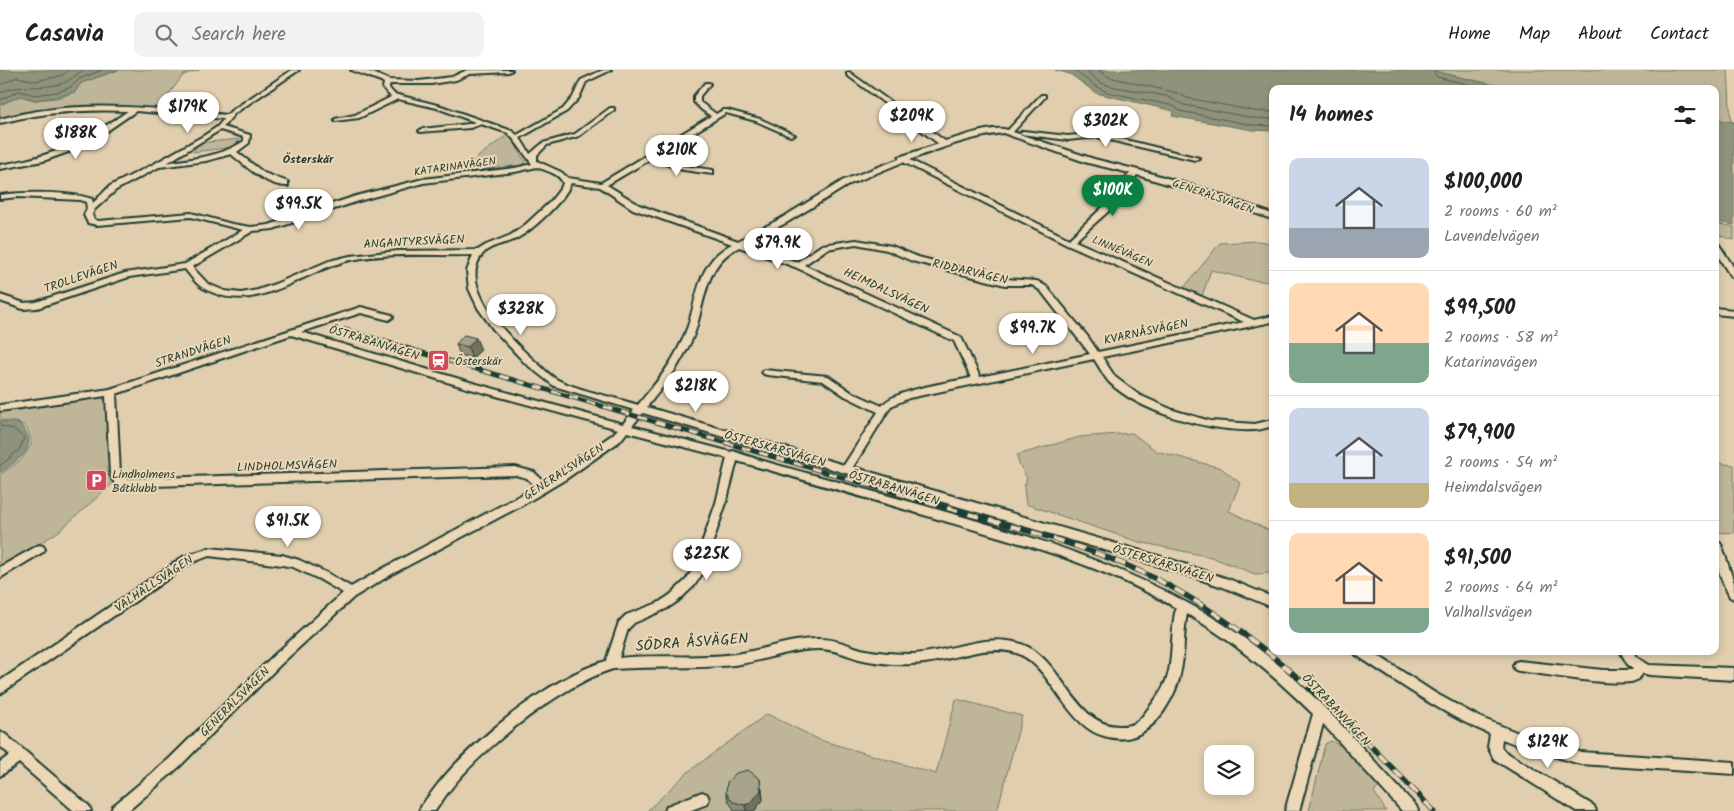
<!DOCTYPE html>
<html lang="en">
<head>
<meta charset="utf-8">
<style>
	:root { --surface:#fff; --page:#f2f2f2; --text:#222; --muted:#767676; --line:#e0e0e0; --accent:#0b8043 }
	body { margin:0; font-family:Kalam,sans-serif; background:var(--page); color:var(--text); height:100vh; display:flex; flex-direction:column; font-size:19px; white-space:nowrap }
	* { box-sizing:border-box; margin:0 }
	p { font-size:16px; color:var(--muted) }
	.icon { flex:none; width:28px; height:28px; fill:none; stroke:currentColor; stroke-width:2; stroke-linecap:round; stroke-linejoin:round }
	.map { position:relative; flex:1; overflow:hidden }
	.details { position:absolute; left:1269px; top:15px; width:450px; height:570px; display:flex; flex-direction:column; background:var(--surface); border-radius:10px; box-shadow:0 2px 8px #0003 }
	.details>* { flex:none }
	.controls { position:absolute; left:1204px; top:675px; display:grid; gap:10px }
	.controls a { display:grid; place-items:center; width:50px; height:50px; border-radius:10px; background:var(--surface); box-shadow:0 2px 8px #0003; font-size:25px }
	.price { position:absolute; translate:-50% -42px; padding:0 11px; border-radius:18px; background:#fff; color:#222; font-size:16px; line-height:32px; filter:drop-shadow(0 1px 2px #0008) }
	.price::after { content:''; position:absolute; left:50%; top:30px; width:15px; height:11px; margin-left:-8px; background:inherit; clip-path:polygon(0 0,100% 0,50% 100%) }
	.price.current { background:var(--accent); color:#fff }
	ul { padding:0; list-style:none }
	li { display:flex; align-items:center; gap:15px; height:125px; padding:0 20px }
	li+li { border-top:1px solid var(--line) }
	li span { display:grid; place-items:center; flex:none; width:140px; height:100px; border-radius:10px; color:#555 }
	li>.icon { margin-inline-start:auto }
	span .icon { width:60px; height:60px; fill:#fffc; stroke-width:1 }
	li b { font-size:21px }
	h2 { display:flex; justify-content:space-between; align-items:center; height:60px; padding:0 20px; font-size:21px }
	header { display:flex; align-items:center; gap:30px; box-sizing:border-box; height:70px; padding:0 25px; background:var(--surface); border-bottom:1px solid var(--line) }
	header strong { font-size:24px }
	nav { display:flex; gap:28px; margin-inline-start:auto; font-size:18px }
	.search { width:350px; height:45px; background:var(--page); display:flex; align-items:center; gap:12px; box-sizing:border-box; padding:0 18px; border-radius:10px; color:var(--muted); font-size:19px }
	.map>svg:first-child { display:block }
	.green { fill:#bfb69a; stroke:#6f7a67 }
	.water { fill:#90937c; stroke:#63715f }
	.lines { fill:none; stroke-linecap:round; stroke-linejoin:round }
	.shore { stroke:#4c5f51; stroke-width:1 }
	.minor-casing { stroke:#1f3d34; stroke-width:4 }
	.minor { fill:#ecd7b6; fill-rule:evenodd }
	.rail-far1-casing { stroke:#1f3d34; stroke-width:5 }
	.rail-casing { stroke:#1f3d34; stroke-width:5.5 }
	.rail-far1 { stroke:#ecd7b6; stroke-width:3; stroke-dasharray:9; stroke-linecap:butt }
	.rail { stroke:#ecd7b6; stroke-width:4; stroke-dasharray:11; stroke-linecap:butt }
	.wall { fill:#908c77; stroke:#1f3d34 }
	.shaded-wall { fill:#757261; stroke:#1f3d34 }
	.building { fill:#a7a38a; stroke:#1f3d34 }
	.labels { text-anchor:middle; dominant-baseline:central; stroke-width:4; stroke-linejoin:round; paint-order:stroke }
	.far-street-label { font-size:11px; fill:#1f3d34; stroke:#ecd7b6 }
	.far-quarter-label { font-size:12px; font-weight:bold; fill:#1f3d34; stroke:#ecd7b6 }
	.street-label { font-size:12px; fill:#1f3d34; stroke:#ecd7b6 }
	.poi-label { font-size:12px; fill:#1f3d34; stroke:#ecd7b6; text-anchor:start }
	.near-street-label { font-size:15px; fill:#1f3d34; stroke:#ecd7b6 }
</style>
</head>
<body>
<header>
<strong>Casavia</strong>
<div class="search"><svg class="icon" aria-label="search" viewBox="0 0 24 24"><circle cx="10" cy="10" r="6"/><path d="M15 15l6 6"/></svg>Search here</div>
<nav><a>Home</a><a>Map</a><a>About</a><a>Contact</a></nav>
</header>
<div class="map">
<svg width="1734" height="741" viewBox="0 0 1734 741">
	<rect width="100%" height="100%" fill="#e0ceae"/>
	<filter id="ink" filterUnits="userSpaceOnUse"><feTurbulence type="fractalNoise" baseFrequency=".02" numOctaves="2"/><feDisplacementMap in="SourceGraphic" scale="10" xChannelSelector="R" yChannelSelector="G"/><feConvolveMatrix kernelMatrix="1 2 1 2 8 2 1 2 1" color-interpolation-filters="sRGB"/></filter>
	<g filter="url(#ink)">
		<path class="green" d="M 118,0 L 199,0 L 183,5 L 159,38 C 106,36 51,33 0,48 L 0,35 L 20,26 L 35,30 L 57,28 L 75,22 L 81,13 Z
			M 1430,0 L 1728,0 L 1731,53 L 1715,50 L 1715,19 L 1511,19 Z
			M 507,65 C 517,71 518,84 526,92 L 523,95 L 464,102 L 479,86 Z
			M 239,69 L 235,77 L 193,82 L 198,73 Z
			M 1715,153 L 1734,157 L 1734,170 L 1715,164 Z
			M 1259,171 L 1272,174 L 1272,212 L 1250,210 L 1211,200 L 1202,226 L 1183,219 L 1220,173 Z
			M 102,327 L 106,332 L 111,415 L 58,462 L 0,498 L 0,405 L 21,390 L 31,375 C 28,351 22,353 0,350 L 0,340 Z
			M 1132,363 L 1156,381 L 1221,398 L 1240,413 L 1229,441 L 1272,462 L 1272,495 L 1270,503 L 1255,504 L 1211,487 L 1139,472 L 1026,434 L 1024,418 L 1027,408 L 1019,394 L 1017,385 L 1080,367 Z
			M 1715,393 L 1734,395 L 1734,463 L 1715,462 Z
			M 956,629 L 1022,646 L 997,741 L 647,741 L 688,702 L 767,644 L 820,670 L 936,704 Z
			M 1331,671 L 1342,676 L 1379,717 L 1374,722 L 1386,741 L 1309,741 L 1325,674 Z"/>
		<path class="water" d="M 0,0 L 118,0 L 81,13 L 75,22 L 55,27 L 35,30 L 20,26 L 0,35 Z
			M 1055,0 L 1430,0 L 1511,19 L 1272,19 L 1272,61 L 1253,60 L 1172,46 L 1174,41 L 1096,23 L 1070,4 Z
			M 1715,49 L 1734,52 L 1734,155 L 1715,151 Z
			M 0,351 L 20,354 C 41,378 19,389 0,403 Z"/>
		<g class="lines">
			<path class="shore" d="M 1074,0 L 1095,16 L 1107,22 L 1174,36 L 1180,41 L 1253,55 L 1272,56
				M 1086,0 L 1099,12 L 1110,16 L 1166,26 L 1184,35 L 1254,48 L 1272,49
				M 1098,0 L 1109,7 L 1177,23 L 1187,28 L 1255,41 L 1272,42
				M 1433,0 L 1437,7 L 1486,19
				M 0,15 L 17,7 L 35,11 L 56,7 L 63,5 L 68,0
				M 0,23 C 19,13 39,20 60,14 C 69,12 76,4 84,0
				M 0,30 L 19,21 L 35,25 L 57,22 L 71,17 L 79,9 L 102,0
				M 0,356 L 13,359 L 24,368 L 20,379 L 0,396"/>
			<defs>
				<path id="minor" d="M 292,0 L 299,0 L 235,43 L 223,57 L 250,65 L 249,73 L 237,82 L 264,103 L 288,112 L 288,116 C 267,117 246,96 231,84 L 206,91 L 159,97 L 116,120 L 94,140 L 92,145 L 94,149 L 98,151 L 191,143 L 232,154 L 251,157 L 269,155 L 356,126 L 423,109 L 515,98 L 532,94 L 515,71 L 508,63 L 481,54 L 470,58 L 420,62 L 419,61 L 422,59 L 469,54 L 475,52 L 437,38 L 398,29 L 359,48 L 335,51 L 335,49 L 355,45 L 391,27 L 383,18 L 384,13 L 381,11 L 351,0 L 362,0 L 373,3 L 389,10 L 419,11 L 452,7 L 467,0 L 512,0 L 509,2 L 470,4 L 456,10 L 431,14 L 390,14 L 389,18 L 394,24 L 441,36 L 512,61 L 517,65 L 563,39 L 573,27 L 581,10 L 603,0 L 611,0 L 586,12 L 579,28 L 567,41 L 520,68 L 530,84 L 543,73 L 575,64 L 610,38 L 614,38 L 614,40 L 579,66 L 547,75 L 537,85 L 537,91 L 539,92 L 561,102 L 568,108 L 601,113 L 711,46 L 702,40 L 694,32 L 694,26 L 705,13 L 709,13 L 710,14 L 700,26 L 700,32 L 716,44 L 723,40 L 727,40 L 760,49 L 795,65 L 790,66 L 756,51 L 726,43 L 656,86 L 684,96 L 713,100 L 713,104 L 683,100 L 651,89 L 607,115 L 639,135 L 738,171 L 780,149 L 844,110 L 899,89 L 899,87 L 939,74 L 847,5 L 847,3 L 849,2 L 945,71 C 962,67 991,55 1008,60 L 1041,25 L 1045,25 L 1045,27 L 1013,62 L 1094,89 L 1150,103 L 1210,121 L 1272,144 L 1272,148 L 1269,148 L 1204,125 L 1137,105 L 1112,138 L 1075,171 L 1254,250 L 1272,246 L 1272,252 L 1102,287 L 1115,307 L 1139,325 L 1173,340 L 1210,351 L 1255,354 L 1272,350 L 1272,356 C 1266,358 1260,360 1254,360 C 1211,362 1140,343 1109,312 C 1103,305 1099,296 1094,289 L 909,328 L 891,336 L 853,397 L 1172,490 L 1231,510 L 1272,527 L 1272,537 L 1223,517 L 1172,500 L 643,343 L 632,356 L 731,382 L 733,381 C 763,392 796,400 828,409 C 968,449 1123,483 1244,568 C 1310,614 1361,678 1416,736 L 1418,741 L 1402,741 L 1323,654 L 1299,741 L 1285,741 L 1313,644 C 1274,606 1234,571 1187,544 C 1183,562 1185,581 1181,600 C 1177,625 1157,660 1131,667 C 1121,670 1108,668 1098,664 C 1062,648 1048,590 1013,582 C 980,574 945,594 912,594 C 895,595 876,593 859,589 C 846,585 833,579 819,579 C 790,579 763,591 734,595 C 694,599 653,596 613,599 C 564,614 491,672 458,710 C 449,720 442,731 435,741 L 419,741 C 422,734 427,728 432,722 C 466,675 550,607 606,591 L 619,552 L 626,545 L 658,533 L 670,525 L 686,510 L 693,499 L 716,433 L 727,388 L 627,362 L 620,371 L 566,409 L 519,437 L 392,504 L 354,527 L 280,595 L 179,697 L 128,741 L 111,741 L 113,736 L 169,689 L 272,587 L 343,523 L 319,509 L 293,497 L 282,495 L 209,486 L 191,493 L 0,624 L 0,611 L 183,487 L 209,478 L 282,485 L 299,490 L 327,503 L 351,517 L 384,498 L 536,417 L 527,408 L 515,405 L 120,417 L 116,416 L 110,404 L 106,326 L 0,341 L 0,335 L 110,319 L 361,237 L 392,245 L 393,247 L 389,250 L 361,243 L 301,262 L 473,313 L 623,354 L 634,340 L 554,316 L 525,293 L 493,259 L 478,238 L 469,219 L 467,201 L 473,185 C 433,186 391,182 351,190 C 306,199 261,242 214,223 C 209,221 204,219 200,216 C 194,211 190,205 185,199 L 129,207 L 37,238 L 23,239 L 0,231 L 0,225 L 24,233 L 36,232 L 125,203 L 185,194 L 243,160 L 191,147 L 97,155 L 88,153 L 84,145 L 87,139 L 86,132 L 80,130 L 18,127 L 0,129 L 0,125 C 23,122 70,121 92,129 L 93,133 L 110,116 L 152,95 L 205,65 L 217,57 L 224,49 L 136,41 L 104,63 L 74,80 L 43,91 L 0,99 L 0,95 C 55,86 83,72 128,41 C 83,39 44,42 0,53 L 0,49 C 75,28 151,38 227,45 L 231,41 ZM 220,60 L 244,67 L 244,71 C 220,87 194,88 167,93 ZM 1003,63 L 1088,93 L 1130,103 L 1106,134 L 1069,169 L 910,90 C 940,78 970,67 1003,63 ZM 903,92 L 1067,174 L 1244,252 L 1098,282 L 1088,267 L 1047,217 L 1037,211 L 1005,209 L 918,187 L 892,176 L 856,170 L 822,175 L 797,192 L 745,173 L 786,153 L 850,114 ZM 537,97 C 546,101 559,103 563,113 L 561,118 L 550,132 L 524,156 L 511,165 L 486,175 L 478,180 L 398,181 L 350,186 L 329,191 L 275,214 L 258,220 L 241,223 L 225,221 L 208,214 L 192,197 L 253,161 L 273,159 L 362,130 L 423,113 L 515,102 ZM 571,113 L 600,117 L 633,139 L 732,174 C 698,191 698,225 688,256 C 684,267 679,278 673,288 C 664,304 650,320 638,335 C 613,327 586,322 562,312 C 553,309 545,300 538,294 C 515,274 456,218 482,185 C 489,175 505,174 516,169 C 533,160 564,131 571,113 ZM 856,174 L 887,180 L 912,191 L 1005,215 L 1032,215 L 1041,221 L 1090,284 L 980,307 L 961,267 L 804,195 L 827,179 ZM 739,177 L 795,197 L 954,271 L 971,308 C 951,312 892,320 882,336 L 851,322 L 828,306 L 764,300 L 762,302 L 764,304 L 767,305 L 823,311 L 845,326 L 878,342 L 844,395 L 647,337 C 658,322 672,307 681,290 C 687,280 694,267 697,255 C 706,224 707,193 739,177 ZM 291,265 L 467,318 L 618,359 L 612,365 L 544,412 L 534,402 L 515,397 L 123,409 L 120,404 L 116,324 ZM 737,391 C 805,410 873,430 941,450 C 1021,473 1105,496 1176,538 C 1171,559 1173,580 1169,601 C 1166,615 1158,627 1149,638 C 1144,644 1139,653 1130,655 C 1127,656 1123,656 1119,656 C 1071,656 1062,581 1014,572 C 981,565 948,582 914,584 C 897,584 878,583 861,579 C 848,575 835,569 821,569 C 792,568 764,580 736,584 C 697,589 658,584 619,588 L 628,559 L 634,553 L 666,539 L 678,531 L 694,516 L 702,504 L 726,433 Z
					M 1023,61 L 1068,66 L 1097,63 L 1199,88 L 1195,90 L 1097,67 L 1068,70 L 1021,64 L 1020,63 Z
					M 1715,173 L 1718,173 L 1734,198 L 1734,207 L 1731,207 L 1715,181 Z
					M 1715,238 L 1734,240 L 1734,246 L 1715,244 Z
					M 1715,472 L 1720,473 L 1722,476 L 1734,513 L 1734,529 L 1730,527 C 1720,508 1715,494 1715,472 Z
					M 39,475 L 43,476 L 45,479 L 43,482 L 0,508 L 0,497 Z
					M 1354,581 L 1371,581 L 1435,623 L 1479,647 L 1521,664 L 1580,682 L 1734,692 L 1734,704 L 1580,694 L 1520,676 L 1502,669 L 1501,677 L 1504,681 L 1594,736 L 1596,741 L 1576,741 L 1494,689 L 1488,677 L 1490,664 C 1442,644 1399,613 1356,585 Z
					M 1620,581 L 1633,581 L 1636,587 L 1649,595 L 1734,598 L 1734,610 L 1649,605 L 1643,603 C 1640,608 1636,611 1631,612 C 1599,615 1552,605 1519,601 L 1515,600 L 1513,596 L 1515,592 L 1519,591 L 1603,600 L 1632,600 L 1633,599 L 1628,595 Z
					M 0,662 L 5,664 L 89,736 L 91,741 L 74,741 L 19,693 L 0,706 L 0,692 L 10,685 L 0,676 Z
					M 702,722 L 707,724 L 709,729 L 707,734 L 689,741 L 665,741 L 667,736 Z"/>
			</defs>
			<use href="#minor" class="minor-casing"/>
			<use href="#minor" class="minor"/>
			<defs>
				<path id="rail-far1" d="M 345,260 L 909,427"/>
				<path id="rail" d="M 905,426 C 989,451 1082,471 1160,511 C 1267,567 1351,655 1434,741"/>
			</defs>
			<use href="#rail-far1" class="rail-far1-casing"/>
			<use href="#rail" class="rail-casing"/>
			<use href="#rail-far1" class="rail-far1"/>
			<use href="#rail" class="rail"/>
		</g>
		<path class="wall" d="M 456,274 L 481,280 L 472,288 L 460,285 Z
			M 762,718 L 763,730 L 754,741 L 735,741 L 729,732 L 726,723 Z"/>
		<path class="shaded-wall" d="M 476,268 L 481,280 L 472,288 L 468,277 Z
			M 760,709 L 763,730 L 754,741 L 746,741 L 745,735 Z"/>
		<path class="building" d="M 464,265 L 476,268 L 468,277 L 456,274 Z
			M 748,700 L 760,709 L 761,720 L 751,733 L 745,735 L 733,732 L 726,723 L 727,712 L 736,703 Z"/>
	</g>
	<defs>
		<symbol id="station-square" viewBox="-11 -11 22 22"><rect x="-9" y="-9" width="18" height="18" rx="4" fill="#d1495b" stroke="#ecd7b6"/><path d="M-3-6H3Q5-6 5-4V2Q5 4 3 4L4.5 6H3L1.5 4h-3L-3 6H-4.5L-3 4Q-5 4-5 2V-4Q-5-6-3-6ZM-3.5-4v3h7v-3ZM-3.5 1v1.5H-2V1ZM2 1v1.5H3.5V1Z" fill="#fff"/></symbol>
		<symbol id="parking-square" viewBox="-11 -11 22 22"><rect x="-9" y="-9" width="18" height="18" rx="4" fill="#d1495b" stroke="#ecd7b6"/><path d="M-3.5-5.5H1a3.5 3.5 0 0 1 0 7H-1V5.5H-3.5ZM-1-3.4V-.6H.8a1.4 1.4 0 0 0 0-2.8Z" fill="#fff"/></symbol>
	</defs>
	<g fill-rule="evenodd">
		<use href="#station-square" x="426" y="278" width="25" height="25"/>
		<use href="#parking-square" x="84" y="398" width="25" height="25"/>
	</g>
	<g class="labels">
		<g class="far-street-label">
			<text transform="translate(455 97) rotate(-8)">KATARINAVÄGEN</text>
			<text transform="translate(1213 127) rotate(19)">GENERALSVÄGEN</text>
			<text transform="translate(1122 182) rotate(23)">LINNÉVÄGEN</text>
		</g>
		<g class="far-quarter-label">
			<text x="308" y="89">Österskär</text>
		</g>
		<g class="street-label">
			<text transform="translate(414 172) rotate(-3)">ANGANTYRSVÄGEN</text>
			<text transform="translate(970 202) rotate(13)">RIDDARVÄGEN</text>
			<text transform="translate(81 207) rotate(-19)">TROLLEVÄGEN</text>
			<text transform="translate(886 221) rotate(25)">HEIMDALSVÄGEN</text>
			<text transform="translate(1146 262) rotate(-12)">KVARNÅSVÄGEN</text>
			<text transform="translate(374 273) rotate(17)">ÖSTRABANVÄGEN</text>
			<text transform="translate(193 282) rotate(-18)">STRANDVÄGEN</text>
			<text transform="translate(775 379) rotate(16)">ÖSTERSKÄRSVÄGEN</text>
			<text transform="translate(287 396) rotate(-2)">LINDHOLMSVÄGEN</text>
			<text transform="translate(564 402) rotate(-33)">GENERALSVÄGEN</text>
			<text transform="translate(894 418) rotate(17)">ÖSTRABANVÄGEN</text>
			<text transform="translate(1163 494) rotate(17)">ÖSTERSKÄRSVÄGEN</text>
			<text transform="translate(154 514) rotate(-34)">VALHALLSVÄGEN</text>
			<text transform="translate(235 632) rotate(-45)">GENERALSVÄGEN</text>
			<text transform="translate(1336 640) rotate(47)">ÖSTRABANVÄGEN</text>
		</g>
		<g class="poi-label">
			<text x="455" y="291">Österskär</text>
			<text x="112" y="404">Lindholmens<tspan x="112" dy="14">Båtklubb</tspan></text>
		</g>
		<g class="near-street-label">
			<text transform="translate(692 573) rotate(-4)">SÖDRA ÅSVÄGEN</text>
		</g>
	</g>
</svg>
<div class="controls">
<a><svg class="icon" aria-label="layers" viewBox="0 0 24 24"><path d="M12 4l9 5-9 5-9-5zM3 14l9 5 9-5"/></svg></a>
</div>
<b class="price" style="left:188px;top:64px">$179K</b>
<b class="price" style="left:912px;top:73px">$209K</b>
<b class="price" style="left:1106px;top:78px">$302K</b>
<b class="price" style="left:76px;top:90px">$188K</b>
<b class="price" style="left:677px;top:107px">$210K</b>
<b class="price current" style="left:1113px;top:147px">$100K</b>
<b class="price" style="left:299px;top:161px">$99.5K</b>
<b class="price" style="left:778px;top:200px">$79.9K</b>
<b class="price" style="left:521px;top:266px">$328K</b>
<b class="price" style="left:1033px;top:285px">$99.7K</b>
<b class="price" style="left:696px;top:343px">$218K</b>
<b class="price" style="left:288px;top:478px">$91.5K</b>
<b class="price" style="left:707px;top:511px">$225K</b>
<b class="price" style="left:1548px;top:699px">$129K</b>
<section class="details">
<h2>14 homes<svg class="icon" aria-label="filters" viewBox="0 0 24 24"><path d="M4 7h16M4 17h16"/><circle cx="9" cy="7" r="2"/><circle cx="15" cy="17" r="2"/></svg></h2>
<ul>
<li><span style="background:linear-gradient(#c9d6e8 70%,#9aa5b1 0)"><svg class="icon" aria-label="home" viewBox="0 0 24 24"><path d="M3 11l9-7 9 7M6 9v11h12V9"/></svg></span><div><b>$100,000</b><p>2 rooms · 60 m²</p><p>Lavendelvägen</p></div></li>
<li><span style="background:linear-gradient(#ffd9b3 60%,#7fa58c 0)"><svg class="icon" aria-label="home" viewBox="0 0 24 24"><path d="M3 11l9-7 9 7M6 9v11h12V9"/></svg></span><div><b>$99,500</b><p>2 rooms · 58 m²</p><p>Katarinavägen</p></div></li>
<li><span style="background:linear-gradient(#c9d6e8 75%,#c2b280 0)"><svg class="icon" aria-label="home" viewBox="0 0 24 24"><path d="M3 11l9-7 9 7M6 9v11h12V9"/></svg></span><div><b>$79,900</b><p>2 rooms · 54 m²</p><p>Heimdalsvägen</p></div></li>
<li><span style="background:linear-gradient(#ffd9b3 75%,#7fa58c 0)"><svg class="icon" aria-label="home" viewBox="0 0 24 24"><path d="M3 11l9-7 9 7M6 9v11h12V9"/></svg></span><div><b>$91,500</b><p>2 rooms · 64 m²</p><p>Valhallsvägen</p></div></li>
</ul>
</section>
</div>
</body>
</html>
